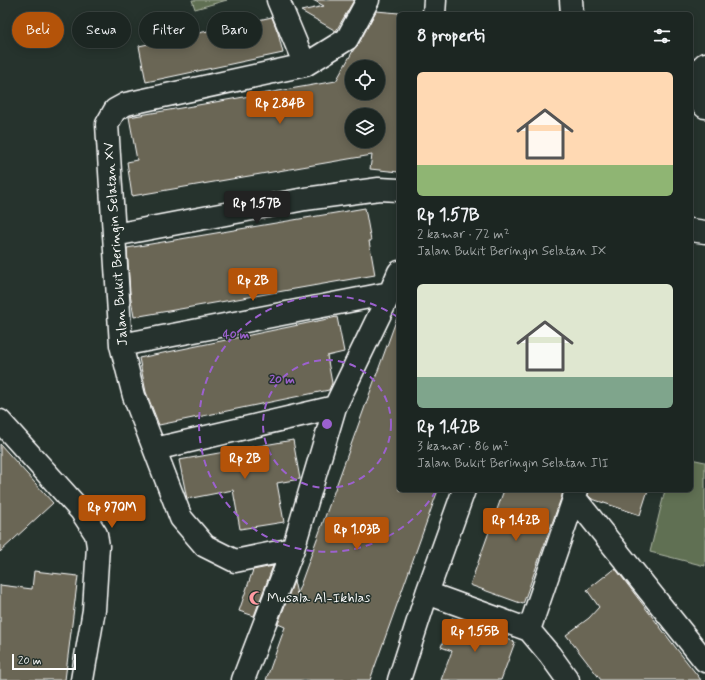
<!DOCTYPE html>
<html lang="id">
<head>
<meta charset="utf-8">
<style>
	:root { --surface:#1c2622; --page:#29322f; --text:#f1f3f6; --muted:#a0a5a5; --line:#3a4340; --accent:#b45309 }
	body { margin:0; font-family:Mynerve,sans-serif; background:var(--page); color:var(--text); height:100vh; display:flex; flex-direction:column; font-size:15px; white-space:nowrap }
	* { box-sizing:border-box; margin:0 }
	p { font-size:13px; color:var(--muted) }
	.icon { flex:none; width:22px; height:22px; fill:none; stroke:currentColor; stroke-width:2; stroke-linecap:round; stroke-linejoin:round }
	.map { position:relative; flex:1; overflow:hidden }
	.side { position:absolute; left:397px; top:12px; width:296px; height:480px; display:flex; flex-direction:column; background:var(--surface); border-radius:6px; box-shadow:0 2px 10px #0003,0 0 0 1px var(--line) }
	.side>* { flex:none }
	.top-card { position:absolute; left:12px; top:12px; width:325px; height:36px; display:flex; gap:8px }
	.buttons { position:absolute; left:345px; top:60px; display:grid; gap:8px }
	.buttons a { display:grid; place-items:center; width:40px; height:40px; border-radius:50%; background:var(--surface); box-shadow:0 2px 10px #0003,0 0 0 1px var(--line); font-size:20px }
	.scale { position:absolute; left:12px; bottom:10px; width:64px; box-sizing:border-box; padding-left:4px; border:2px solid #fff; border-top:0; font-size:11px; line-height:14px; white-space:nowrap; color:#fff; -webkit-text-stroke:3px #26332d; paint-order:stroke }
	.price { position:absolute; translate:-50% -34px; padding:0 9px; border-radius:4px; background:var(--accent); color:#fff; font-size:13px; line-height:26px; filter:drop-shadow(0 1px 2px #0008) }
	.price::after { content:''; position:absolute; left:50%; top:24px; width:12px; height:9px; margin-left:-6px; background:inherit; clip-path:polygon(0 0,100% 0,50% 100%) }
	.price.on { background:#222; color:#fff }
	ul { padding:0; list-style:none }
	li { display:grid; align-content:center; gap:8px; height:212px; padding:0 20px }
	li span { display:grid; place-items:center; height:124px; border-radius:6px; color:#555 }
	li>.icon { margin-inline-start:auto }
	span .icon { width:72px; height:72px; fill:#fffc; stroke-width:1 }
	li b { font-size:17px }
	h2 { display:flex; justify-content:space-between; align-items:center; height:48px; padding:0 20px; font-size:17px }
	.tag { padding:0 14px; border-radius:18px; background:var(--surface); box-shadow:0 2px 10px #0003,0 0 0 1px var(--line); font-size:14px; line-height:36px }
	.tag.on { background:var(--accent); color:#fff }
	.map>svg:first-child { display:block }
	.pitch { fill:#607052; stroke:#b0b8a8 }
	.building { fill:#6b6654; stroke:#fff; fill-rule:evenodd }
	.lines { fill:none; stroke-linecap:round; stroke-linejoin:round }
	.minor-casing { stroke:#fff; stroke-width:25 }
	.minor { stroke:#26332d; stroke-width:22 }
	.ring { fill:none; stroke:#9c61cf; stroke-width:2; stroke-dasharray:7 5 }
	.labels { text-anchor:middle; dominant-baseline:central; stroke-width:3; stroke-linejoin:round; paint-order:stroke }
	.street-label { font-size:14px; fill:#fff; stroke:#26332d }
	.poi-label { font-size:14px; fill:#fff; stroke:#26332d; text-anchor:start }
	.centre { fill:#9c61cf; stroke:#26332d; stroke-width:2 }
	.ring-label { font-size:12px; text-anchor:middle; font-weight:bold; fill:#9c61cf; stroke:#26332d; stroke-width:3; stroke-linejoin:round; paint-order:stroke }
</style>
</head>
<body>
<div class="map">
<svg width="705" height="680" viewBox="0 0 705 680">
	<rect width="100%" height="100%" fill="#26332d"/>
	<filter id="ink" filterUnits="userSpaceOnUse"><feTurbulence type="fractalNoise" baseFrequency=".025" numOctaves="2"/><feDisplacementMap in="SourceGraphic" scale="8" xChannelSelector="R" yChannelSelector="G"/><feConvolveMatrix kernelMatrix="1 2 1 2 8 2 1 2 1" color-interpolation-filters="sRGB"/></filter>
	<g filter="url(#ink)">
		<path class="pitch" d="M 192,0 L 227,0 L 195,9 Z
			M 691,459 L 705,462 L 705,566 L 650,552 L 665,490 L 691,490 Z"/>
		<path class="building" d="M 313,0 L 354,0 L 336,31 L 301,11 L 324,6 Z
			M 376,11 L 399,13 L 399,172 L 370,169 L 372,155 L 132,196 L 127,162 L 137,160 L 129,117 L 336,81 L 354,49 L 358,45 ZM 352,67 L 378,67 L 378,93 L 352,93 ZM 352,115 L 378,115 L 378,141 L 352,141 Z
			M 272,17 L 278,33 L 283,53 L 146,82 L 139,46 Z
			M 365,208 L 371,241 L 369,241 L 375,275 L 134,317 L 130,293 L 127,248 Z
			M 337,317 L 344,352 L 327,356 L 332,383 L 329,390 L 159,425 L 146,392 L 139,358 Z
			M 397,318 L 399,318 L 399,490 L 438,490 L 370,680 L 266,680 L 285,627 L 278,624 L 294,581 L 297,594 Z
			M 293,440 L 300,479 L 277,483 L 284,522 L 240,529 L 233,490 L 187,499 L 179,460 Z
			M 0,444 L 53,503 L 0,552 Z
			M 504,490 L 564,490 L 523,604 L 470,585 Z
			M 589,490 L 648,490 L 640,515 L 592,499 L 588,495 Z
			M 273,566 L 254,616 L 239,611 L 253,570 Z
			M 615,568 L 676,648 L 701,680 L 601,680 L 566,635 L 589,618 L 599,607 L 587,590 Z
			M 34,571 L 78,576 L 65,680 L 0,680 L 0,585 L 32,589 Z
			M 452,618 L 515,642 L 501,680 L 441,680 L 452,651 L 441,647 Z"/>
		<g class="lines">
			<defs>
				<path id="minor" d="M 278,0 L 305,65
					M 571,0 L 572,14
					M 434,14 L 435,0
					M 705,64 C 692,75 692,96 705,107
					M 691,230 L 705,232
					M 114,235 L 305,199 L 379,189 L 399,190
					M 121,345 L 390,293
					M 0,421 L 81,511 L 96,534 L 98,546 L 94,610 L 82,680
					M 155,449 L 335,407
					M 574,497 L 705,661
					M 293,549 L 235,561 L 205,546 L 181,518 L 134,396 L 121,345 L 107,124 L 115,110 L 126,104 L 305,65 L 347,39 L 368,0
					M 427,593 L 529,630 L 550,655 L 568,680
					M 529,630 L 577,490
					M 243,680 L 293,549 L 335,407 L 390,293 L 399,272
					M 399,680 L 427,593 L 464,490"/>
			</defs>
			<use href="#minor" class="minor-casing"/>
			<use href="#minor" class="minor"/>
		</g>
	</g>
	<g class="ring">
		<circle cx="327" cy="424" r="64"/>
		<path d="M436 491A128 128 0 1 1 399 318"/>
	</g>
	<defs>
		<symbol id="mosque-bare" viewBox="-9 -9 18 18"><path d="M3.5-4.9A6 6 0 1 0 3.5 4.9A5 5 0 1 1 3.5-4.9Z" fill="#ff9aa2" stroke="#26332d" stroke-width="2.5" paint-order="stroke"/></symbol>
	</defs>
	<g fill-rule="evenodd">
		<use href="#mosque-bare" x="246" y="588" width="20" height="20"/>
	</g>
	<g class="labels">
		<g class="street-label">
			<text transform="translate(116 244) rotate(-94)">Jalan Bukit Beringin Selatan XV</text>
		</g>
		<g class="poi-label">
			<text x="267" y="598">Musala Al-Ikhlas</text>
		</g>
	</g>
	<circle cx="327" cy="424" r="6" class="centre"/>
	<g class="ring-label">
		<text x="236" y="338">40 m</text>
		<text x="282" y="383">20 m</text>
	</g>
</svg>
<div class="buttons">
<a><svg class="icon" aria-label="locate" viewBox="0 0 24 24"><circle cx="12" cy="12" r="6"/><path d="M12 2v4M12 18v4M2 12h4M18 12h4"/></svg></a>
<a><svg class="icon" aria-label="layers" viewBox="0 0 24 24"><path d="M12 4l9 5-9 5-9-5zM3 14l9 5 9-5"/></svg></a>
</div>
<div class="scale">20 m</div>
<b class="price" style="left:280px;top:125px">Rp 2.84B</b>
<b class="price on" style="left:257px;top:225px">Rp 1.57B</b>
<b class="price" style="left:253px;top:302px">Rp 2B</b>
<b class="price" style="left:245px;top:480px">Rp 2B</b>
<b class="price" style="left:112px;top:529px">Rp 970M</b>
<b class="price" style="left:516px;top:542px">Rp 1.42B</b>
<b class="price" style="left:357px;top:551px">Rp 1.03B</b>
<b class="price" style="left:475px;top:653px">Rp 1.55B</b>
<div class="top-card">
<a class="tag on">Beli</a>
<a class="tag">Sewa</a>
<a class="tag">Filter</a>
<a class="tag">Baru</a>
</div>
<section class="side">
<h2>8 properti<svg class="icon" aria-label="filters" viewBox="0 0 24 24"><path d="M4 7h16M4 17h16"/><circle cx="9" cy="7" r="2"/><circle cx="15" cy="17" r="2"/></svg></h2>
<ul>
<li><span style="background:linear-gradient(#ffd9b3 75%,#8fb573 0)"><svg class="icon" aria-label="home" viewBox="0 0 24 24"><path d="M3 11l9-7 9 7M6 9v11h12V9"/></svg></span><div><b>Rp 1.57B</b><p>2 kamar · 72 m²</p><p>Jalan Bukit Beringin Selatan IX</p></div></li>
<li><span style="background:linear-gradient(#dfe7d0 75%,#7fa58c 0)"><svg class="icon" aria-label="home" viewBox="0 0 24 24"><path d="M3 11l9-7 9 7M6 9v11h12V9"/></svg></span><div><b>Rp 1.42B</b><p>3 kamar · 86 m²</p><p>Jalan Bukit Beringin Selatan III</p></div></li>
</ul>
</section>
</div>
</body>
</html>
